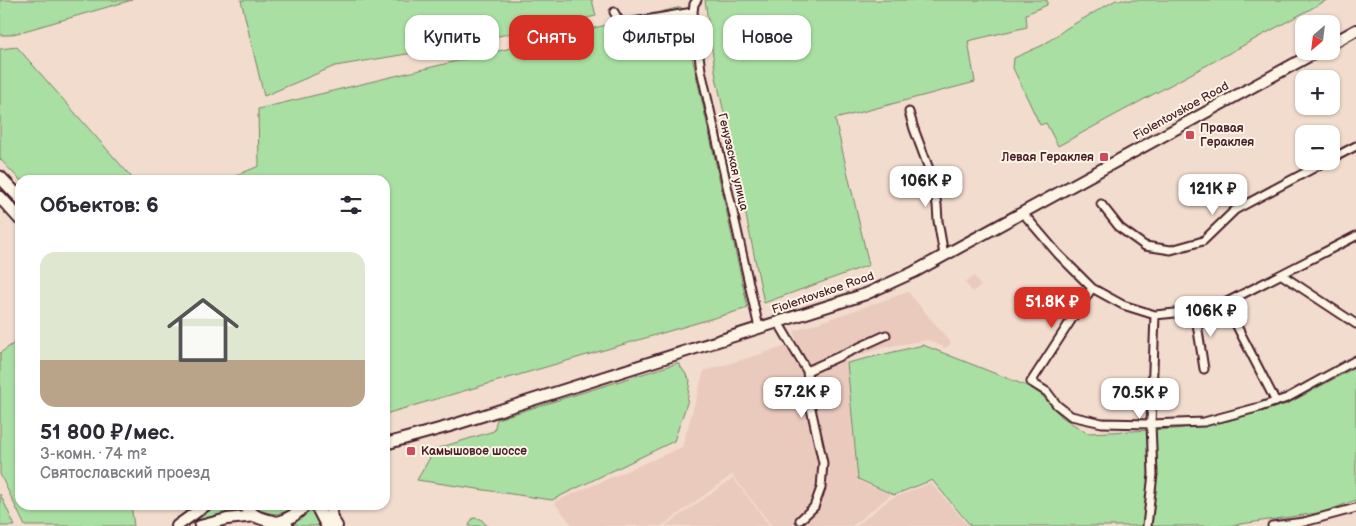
<!DOCTYPE html>
<html lang="ru">
<head>
<meta charset="utf-8">
<style>
	:root { --surface:#fff; --page:#f2f2f3; --text:#2b2b33; --muted:#7c7c81; --line:#e1e1e2; --accent:#d93025 }
	body { margin:0; font-family:"Balsamiq Sans",sans-serif; background:var(--page); color:var(--text); height:100vh; display:flex; flex-direction:column; font-size:19px; white-space:nowrap }
	* { box-sizing:border-box; margin:0 }
	p { font-size:16px; color:var(--muted) }
	.icon { flex:none; width:28px; height:28px; fill:none; stroke:currentColor; stroke-width:2; stroke-linecap:round; stroke-linejoin:round }
	.map { position:relative; flex:1; overflow:hidden }
	.side { position:absolute; left:15px; top:175px; width:375px; height:335px; display:flex; flex-direction:column; background:var(--surface); border-radius:15px; box-shadow:0 1px 4px #0004 }
	.side>* { flex:none }
	.top-card { position:absolute; left:405px; top:15px; width:475px; height:45px; display:flex; gap:10px }
	.needle { width:32px; rotate:208deg }
	.tools { position:absolute; left:1295px; top:15px; display:grid; gap:10px }
	.tools a { display:grid; place-items:center; width:45px; height:45px; border-radius:10px; background:var(--surface); box-shadow:0 1px 4px #0004; font-size:25px }
	.price { position:absolute; translate:-50% -42px; padding:0 11px; border-radius:10px; background:#fff; color:#222; font-size:16px; line-height:32px; filter:drop-shadow(0 1px 2px #0008) }
	.price::after { content:''; position:absolute; left:50%; top:30px; width:15px; height:11px; margin-left:-8px; background:inherit; clip-path:polygon(0 0,100% 0,50% 100%) }
	.price.on { background:var(--accent); color:#fff }
	ul { padding:0; list-style:none }
	li { display:grid; align-content:center; gap:10px; height:265px; padding:0 25px }
	li+li { border-top:1px solid var(--line) }
	li span { display:grid; place-items:center; height:155px; border-radius:15px; color:#555 }
	li>.icon { margin-inline-start:auto }
	span .icon { width:90px; height:90px; fill:#fffc; stroke-width:1 }
	li b { font-size:21px }
	h2 { display:flex; justify-content:space-between; align-items:center; height:60px; padding:0 25px; font-size:21px }
	.tag { padding:0 18px; border-radius:15px; background:var(--surface); box-shadow:0 1px 4px #0004; font-size:18px; line-height:45px }
	.tag.on { background:var(--accent); color:#fff }
	.map>svg:first-child { display:block }
	.built { fill:#ebcabe }
	.green { fill:#a9dfa2; stroke:#7a7f66 }
	.lines { fill:none; stroke-linecap:round; stroke-linejoin:round }
	.minor-casing { stroke:#4a1f2b; stroke-width:11 }
	.secondary-casing { stroke:#4a1f2b; stroke-width:14 }
	.primary-casing { stroke:#4a1f2b; stroke-width:15 }
	.minor { stroke:#fcf5e5; stroke-width:7 }
	.secondary { stroke:#fcf5e5; stroke-width:10 }
	.primary { stroke:#fcf5e5; stroke-width:11 }
	.poi-dot { fill:#d1495b; stroke:#fcf5e5; stroke-width:2 }
	.labels { text-anchor:middle; dominant-baseline:central; stroke-width:4; stroke-linejoin:round; paint-order:stroke }
	.street-label { font-size:12px; fill:#4a1f2b; stroke:#fcf5e5 }
	.poi-label { font-size:12px; font-weight:bold; fill:#4a1f2b; stroke:#fcf5e5; text-anchor:start }
</style>
</head>
<body>
<div class="map">
<svg width="1356" height="526" viewBox="0 0 1356 526">
	<rect width="100%" height="100%" fill="#f2dcce"/>
	<filter id="ink" filterUnits="userSpaceOnUse"><feTurbulence type="fractalNoise" baseFrequency=".02" numOctaves="2"/><feDisplacementMap in="SourceGraphic" scale="10" xChannelSelector="R" yChannelSelector="G"/><feConvolveMatrix kernelMatrix="1 2 1 2 8 2 1 2 1" color-interpolation-filters="sRGB"/></filter>
	<g filter="url(#ink)">
		<path class="built" d="M 974,276 L 981,286 L 972,292 L 965,282 Z
			M 908,292 L 951,343 L 946,348 L 928,340 L 886,347 L 846,359 L 857,480 L 891,495 L 852,526 L 772,526 L 732,475 L 662,526 L 573,526 L 554,502 L 682,447 L 704,371 L 797,343 L 794,331 Z
			M 733,478 L 770,526 L 665,526 Z
			M 931,483 L 969,526 L 856,526 L 890,499 Z"/>
		<path class="green" d="M 0,0 L 132,0 L 10,35 L 0,35 Z
			M 241,0 L 592,0 L 596,16 L 425,51 L 335,66 L 264,96 Z
			M 705,0 L 1047,0 L 1047,5 L 1026,14 L 1027,27 L 968,41 L 975,82 L 835,119 L 869,265 L 764,303 L 734,157 L 716,77 Z
			M 1116,0 L 1327,0 L 1058,146 L 1046,123 L 1040,125 L 1013,68 L 1014,58 L 1043,45 L 1067,28 Z
			M 681,7 L 748,308 L 385,414 L 385,180 L 225,180 L 259,166 L 258,109 Z
			M 17,47 L 134,180 L 20,180 L 0,159 L 0,49 Z
			M 20,339 L 20,505 L 131,505 L 134,526 L 25,526 L 0,474 L 0,353 Z
			M 923,345 L 1037,390 L 1062,417 L 1087,433 L 1175,429 L 1228,421 L 1287,404 L 1356,367 L 1356,500 L 1324,512 L 1227,526 L 971,526 L 932,480 L 894,495 L 858,479 L 847,363 Z
			M 678,363 L 690,380 L 687,403 L 674,441 L 552,500 L 417,480 L 435,449 L 494,431 L 497,419 Z
			M 0,494 L 15,526 L 0,526 Z
			M 210,505 L 238,505 L 244,513 L 228,515 L 184,526 Z
			M 254,505 L 295,505 C 284,517 265,516 254,505 Z
			M 311,505 L 322,526 L 300,526 L 291,522 L 301,516 Z
			M 473,518 L 481,519 L 487,526 L 469,526 L 470,523 Z"/>
		<g class="lines">
			<defs>
				<path id="minor" d="M 697,0 L 694,4 L 693,12 L 701,70 L 759,328
					M 614,12 L 621,24 L 693,12
					M 909,112 L 914,129 L 932,177 L 937,205 L 938,221 L 944,255
					M 1331,159 L 1356,146
					M 1101,204 L 1120,228 L 1145,246 L 1171,250 L 1203,241 L 1235,210 L 1327,161
					M 1022,212 L 1058,254 L 1092,288 L 1123,305 L 1155,315 L 1195,311 L 1225,303 L 1356,236
					M 1282,275 L 1356,324
					M 1092,288 L 1031,382 L 1047,392 L 1057,405 L 1071,416 L 1102,423 L 1151,424 L 1204,422 L 1260,407 L 1287,398 L 1356,360
					M 1225,303 L 1276,402
					M 1195,311 L 1204,369
					M 778,322 L 807,371 L 810,404 L 823,463 L 821,488 L 814,507 L 800,520
					M 807,371 L 886,335
					M 1147,526 L 1153,474 L 1151,424 L 1155,315
					M 1272,526 L 1304,522 L 1356,508"/>
				<path id="secondary" d="M 1331,44 L 1356,30
					M 385,444 L 450,426 L 866,294 L 914,272 L 1318,51
					M 330,505 L 332,518 L 337,526
					M 177,526 L 206,505
					M 200,526 L 227,519 L 255,516"/>
				<path id="primary" d="M 0,177 L 20,198
					M 0,197 L 20,219
					M 244,505 C 257,523 269,518 287,526
					M 316,505 L 327,526
					M 279,522 C 290,519 297,514 305,505"/>
			</defs>
			<use href="#minor" class="minor-casing"/>
			<use href="#secondary" class="secondary-casing"/>
			<use href="#primary" class="primary-casing"/>
			<use href="#minor" class="minor"/>
			<use href="#secondary" class="secondary"/>
			<use href="#primary" class="primary"/>
		</g>
	</g>
	<g class="poi-dot">
		<rect x="1185" y="130" width="10" height="10" rx="2.5"/>
		<rect x="1099" y="152" width="10" height="10" rx="2.5"/>
		<rect x="406" y="446" width="10" height="10" rx="2.5"/>
	</g>
	<g class="labels">
		<g class="street-label">
			<text transform="translate(1181 111) rotate(-29)">Fiolentovskoe Road</text>
			<text transform="translate(733 162) rotate(77)">Генуэзская улица</text>
			<text transform="translate(823 293) rotate(-19)">Fiolentovskoe Road</text>
		</g>
		<g class="poi-label">
			<text x="1200" y="128">Правая<tspan x="1200" dy="14">Гераклея</tspan></text>
			<text x="1094" y="157" text-anchor="end">Левая Гераклея</text>
			<text x="421" y="451">Камышовое шоссе</text>
		</g>
	</g>
</svg>
<div class="tools">
<a><svg class="needle" viewBox="-14 -14 28 28"><path d="M0-13l5 13h-10z" fill="#e53935"/><path d="M0 13l5-13h-10z" fill="#7c7c81"/></svg></a>
<a>+</a>
<a>−</a>
</div>
<b class="price" style="left:926px;top:208px">106K ₽</b>
<b class="price" style="left:1213px;top:216px">121K ₽</b>
<b class="price on" style="left:1052px;top:329px">51.8K ₽</b>
<b class="price" style="left:1211px;top:338px">106K ₽</b>
<b class="price" style="left:802px;top:419px">57.2K ₽</b>
<b class="price" style="left:1140px;top:420px">70.5K ₽</b>
<div class="top-card">
<a class="tag">Купить</a>
<a class="tag on">Снять</a>
<a class="tag">Фильтры</a>
<a class="tag">Новое</a>
</div>
<section class="side">
<h2>Объектов: 6<svg class="icon" aria-label="filters" viewBox="0 0 24 24"><path d="M4 7h16M4 17h16"/><circle cx="9" cy="7" r="2"/><circle cx="15" cy="17" r="2"/></svg></h2>
<ul>
<li><span style="background:linear-gradient(#dfe7d0 70%,#b9a48a 0)"><svg class="icon" aria-label="home" viewBox="0 0 24 24"><path d="M3 11l9-7 9 7M6 9v11h12V9"/></svg></span><div><b>51 800 ₽/мес.</b><p>3-комн. · 74 m²</p><p>Святославский проезд</p></div></li>
</ul>
</section>
</div>
</body>
</html>
